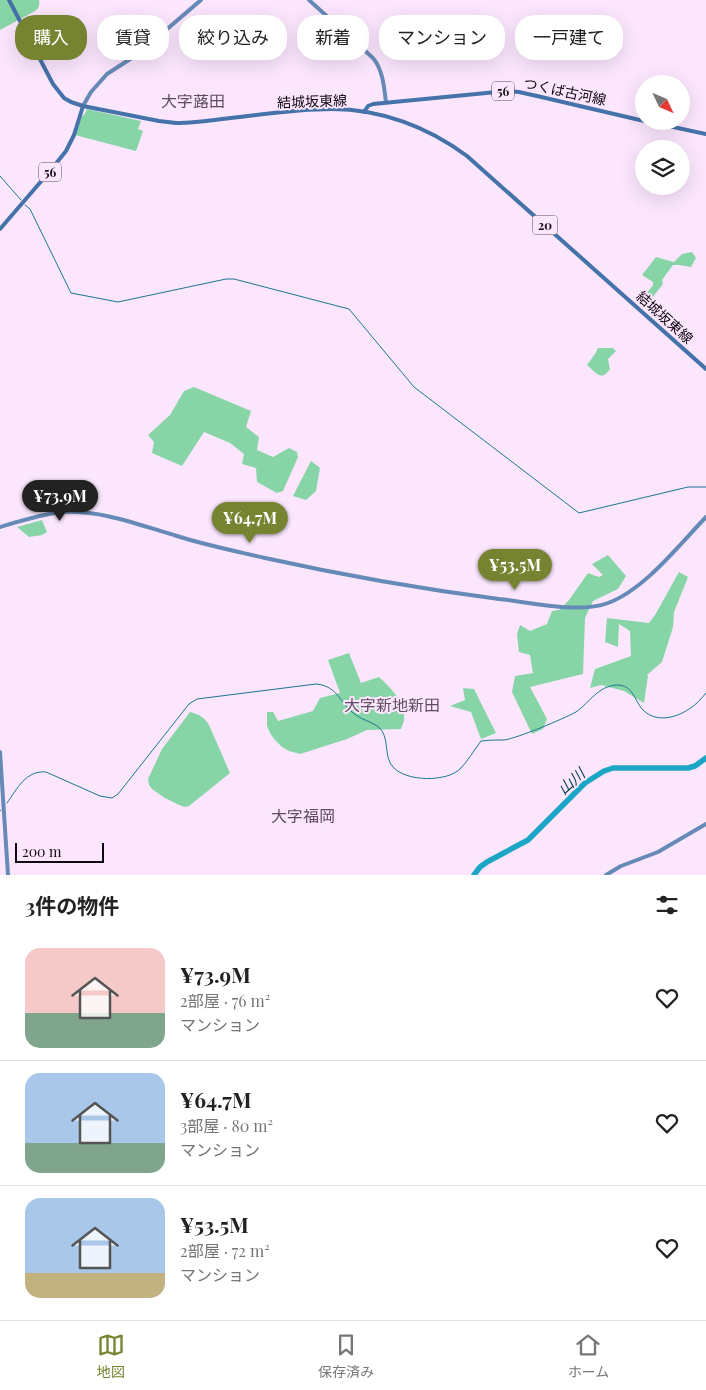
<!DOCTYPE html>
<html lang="ja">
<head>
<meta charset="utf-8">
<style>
	:root { --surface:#fff; --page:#f6f6f6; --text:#222; --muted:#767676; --line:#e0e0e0; --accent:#768330 }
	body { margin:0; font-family:"Playfair Display","Noto Sans JP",serif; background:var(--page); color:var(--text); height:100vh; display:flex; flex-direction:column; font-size:19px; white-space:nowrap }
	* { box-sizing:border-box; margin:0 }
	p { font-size:16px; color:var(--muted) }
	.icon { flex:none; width:28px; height:28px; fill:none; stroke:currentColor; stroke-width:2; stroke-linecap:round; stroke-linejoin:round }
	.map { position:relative; height:875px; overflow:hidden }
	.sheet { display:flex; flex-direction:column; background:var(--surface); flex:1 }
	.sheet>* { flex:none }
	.hud { position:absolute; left:15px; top:15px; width:676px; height:45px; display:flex; gap:10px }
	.needle { width:32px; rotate:134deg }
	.controls { position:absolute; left:635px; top:75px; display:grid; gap:10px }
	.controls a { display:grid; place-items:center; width:55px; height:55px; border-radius:50%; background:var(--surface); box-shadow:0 5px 20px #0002; font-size:25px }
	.scale { position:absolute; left:15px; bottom:12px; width:89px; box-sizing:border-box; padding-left:5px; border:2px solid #100811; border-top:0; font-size:14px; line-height:18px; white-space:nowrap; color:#100811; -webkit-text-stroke:4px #fbe6fd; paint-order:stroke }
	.price { position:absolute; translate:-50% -42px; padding:0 11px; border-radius:18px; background:var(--accent); color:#fff; font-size:16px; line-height:32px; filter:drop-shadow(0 1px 2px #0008) }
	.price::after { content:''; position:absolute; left:50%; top:30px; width:15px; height:11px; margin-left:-8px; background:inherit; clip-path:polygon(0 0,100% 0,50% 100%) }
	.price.current { background:#222; color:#fff }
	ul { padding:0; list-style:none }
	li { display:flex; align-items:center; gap:15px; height:125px; padding:0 25px }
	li+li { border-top:1px solid var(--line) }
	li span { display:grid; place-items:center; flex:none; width:140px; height:100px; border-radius:15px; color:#555 }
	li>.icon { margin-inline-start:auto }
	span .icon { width:60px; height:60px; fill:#fffc; stroke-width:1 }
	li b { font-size:21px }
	h2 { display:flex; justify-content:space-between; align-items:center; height:60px; padding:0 25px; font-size:21px }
	.chip { padding:0 18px; border-radius:20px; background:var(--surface); box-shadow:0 5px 20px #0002; font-size:18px; line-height:45px }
	.chip.current { background:var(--accent); color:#fff }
	.dock { display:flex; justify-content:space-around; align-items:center; height:70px; border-top:1px solid var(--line); background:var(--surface); font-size:14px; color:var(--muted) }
	.dock a { display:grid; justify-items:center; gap:2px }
	.dock .current { color:var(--accent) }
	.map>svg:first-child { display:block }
	.green { fill:#87d5a7 }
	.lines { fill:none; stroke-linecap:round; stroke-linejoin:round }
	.stream { stroke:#187790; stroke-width:1 }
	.river { stroke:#1ba6c6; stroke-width:5.5 }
	.secondary { stroke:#668ab7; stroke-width:4 }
	.primary { stroke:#4572a8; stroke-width:4 }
	.labels { text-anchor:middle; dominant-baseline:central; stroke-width:4; stroke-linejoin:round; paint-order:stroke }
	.shield { fill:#fbe6fd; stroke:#564b58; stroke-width:1 }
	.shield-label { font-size:12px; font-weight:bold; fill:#100811 }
	.street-label { font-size:14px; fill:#100811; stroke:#fbe6fd }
	.water-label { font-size:15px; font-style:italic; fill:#053f4c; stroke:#fbe6fd }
	.quarter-label { font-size:16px; fill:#604b63; stroke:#fbe6fd }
</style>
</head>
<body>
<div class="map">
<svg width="706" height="875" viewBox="0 0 706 875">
	<rect width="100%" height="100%" fill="#fbe6fd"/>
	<path class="green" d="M 0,0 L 39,0 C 40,5 39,8 35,11 L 0,30 Z
		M 87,109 L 141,121 L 138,129 L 143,131 L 136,151 L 75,135 L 82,116 L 84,115 Z
		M 692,252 L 696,258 L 691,267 L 679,265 L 673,265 L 662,280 L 663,284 L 645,307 L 639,303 L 653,285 L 653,282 L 642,275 L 656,257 L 674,262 L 682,254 Z
		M 598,348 L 613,348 L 616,351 L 608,359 L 610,369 C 601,382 596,373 587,365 L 595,354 Z
		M 194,387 L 251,411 L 246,427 L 259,437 L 257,450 L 273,457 L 289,448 L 297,452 L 298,457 L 283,491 L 277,493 L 257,482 L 256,468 L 242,464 L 244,454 L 230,443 L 204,432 L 182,466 L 152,453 L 154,442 L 148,435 L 170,415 L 184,391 Z
		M 311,461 L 320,468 L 316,491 L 306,500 L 293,496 Z
		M 42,520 L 47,532 L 42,535 L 29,537 L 17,527 Z
		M 608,555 L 626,576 L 618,589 L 593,601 L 585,618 L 583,674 L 530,687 L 547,719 L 543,729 L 532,734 L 512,692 L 515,676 L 533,673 L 530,655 L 519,652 L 517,634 L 520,625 L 530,631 L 547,624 L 552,611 L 559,610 L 569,600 L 588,573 L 599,577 L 603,575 L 592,564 Z
		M 679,572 L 688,577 L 674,612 L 673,627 L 662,662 L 647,675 L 648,676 L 644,703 L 624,691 L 601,685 L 590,688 L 595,669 L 631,656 L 630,631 L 619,624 L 618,647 L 605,642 L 607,618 L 649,623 L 655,615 Z
		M 349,653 L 361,683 L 379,677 C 390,687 404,701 404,717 C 405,721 402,725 401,729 L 367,730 L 347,739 L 300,754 L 289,751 L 282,747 L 274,739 L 270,733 L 267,726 L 267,712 L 273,712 L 278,721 L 313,711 L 320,698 L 340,693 L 328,660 Z
		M 463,688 L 474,689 L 496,733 L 481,739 L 471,712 L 450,706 L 465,700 Z
		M 190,712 C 200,715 204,717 209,725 L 230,773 L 189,806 L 185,807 L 179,805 L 165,798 L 152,789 L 149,785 L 148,779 L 162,749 Z"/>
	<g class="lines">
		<path class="stream" d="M 0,176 L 21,200
			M 25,205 L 30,209 L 71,293 L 118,302 L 226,279 L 234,279 L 349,309 L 414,387 L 579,513 L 688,487 L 706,487
			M 7,803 C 17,789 26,770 46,772 L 100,796 L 112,798 L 118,794 L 189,704 L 197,699 L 316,684 C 339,686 340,705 356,715 C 364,721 377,723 382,731 C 389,742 384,757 393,767 C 406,782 447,782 460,769 C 468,761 474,750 481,741 C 489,740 496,740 504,740 C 518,738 563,719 576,712 C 590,702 598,686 617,685 C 633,685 634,700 643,710 C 656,723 676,718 689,709 C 696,705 701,699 706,693
			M 0,811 L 1,810"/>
		<path class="river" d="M 474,875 L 480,867 L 487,862 L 528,840 L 585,783 L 604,771 L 613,768 L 688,768 L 695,766 L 706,758"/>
		<path class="secondary" d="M 309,0 L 373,58 C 383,70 384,87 386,102
			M 83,106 L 91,92 L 107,74 L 138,54 L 201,0
			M 0,527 C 20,521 42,514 63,512 C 102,510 139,525 177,536 C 205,545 235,551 265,558 C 342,575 421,589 499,599 C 529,602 579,614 608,603 C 644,590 679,545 706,517
			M 0,752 L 8,875
			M 606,875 L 621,866 L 658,852 L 706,824"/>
		<path class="primary" d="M 9,0 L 53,84 L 64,98 L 71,102 L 83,106 L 159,121 L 176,123 C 191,123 207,121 222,119 C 258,115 295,109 332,109 C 381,109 428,127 467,156 L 706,369
			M 364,112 L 368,106 L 373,104 L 507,91 L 519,92 L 537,96 L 644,121
			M 645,121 L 706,134
			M 0,229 L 50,171 L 66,151 L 74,135 L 83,106"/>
	</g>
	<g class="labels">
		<g class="shield">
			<rect x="492" y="81.5" width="22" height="19" rx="4"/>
			<rect x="39" y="162.5" width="22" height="19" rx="4"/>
			<rect x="532.5" y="215.5" width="25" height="19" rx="4"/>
		</g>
		<g class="shield-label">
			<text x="503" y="91">56</text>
			<text x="50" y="172">56</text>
			<text x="545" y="225">20</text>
		</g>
		<g class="street-label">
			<text transform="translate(565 91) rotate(12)">つくば古河線</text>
			<text transform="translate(312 101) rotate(-2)">結城坂東線</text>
			<text transform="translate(665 317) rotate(42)">結城坂東線</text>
		</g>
		<g class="water-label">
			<text transform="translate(571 781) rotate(-42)">山川</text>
		</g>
		<g class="quarter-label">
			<text x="193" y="100">大字蕗田</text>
			<text x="392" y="704">大字新地新田</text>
			<text x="303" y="815">大字福岡</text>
		</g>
	</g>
</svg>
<div class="controls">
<a><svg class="needle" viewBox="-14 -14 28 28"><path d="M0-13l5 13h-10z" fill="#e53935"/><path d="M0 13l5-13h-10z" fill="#767676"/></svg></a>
<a><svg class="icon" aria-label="layers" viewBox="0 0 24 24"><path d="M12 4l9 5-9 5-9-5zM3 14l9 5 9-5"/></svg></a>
</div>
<div class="scale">200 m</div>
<b class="price current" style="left:60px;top:522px">¥73.9M</b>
<b class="price" style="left:250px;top:544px">¥64.7M</b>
<b class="price" style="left:515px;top:591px">¥53.5M</b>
<div class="hud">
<a class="chip current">購入</a>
<a class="chip">賃貸</a>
<a class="chip">絞り込み</a>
<a class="chip">新着</a>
<a class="chip">マンション</a>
<a class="chip">一戸建て</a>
</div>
</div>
<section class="sheet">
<h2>3件の物件<svg class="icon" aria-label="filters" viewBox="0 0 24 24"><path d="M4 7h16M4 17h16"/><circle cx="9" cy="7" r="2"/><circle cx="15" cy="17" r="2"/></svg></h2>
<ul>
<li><span style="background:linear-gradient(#f6c9c9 65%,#7fa58c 0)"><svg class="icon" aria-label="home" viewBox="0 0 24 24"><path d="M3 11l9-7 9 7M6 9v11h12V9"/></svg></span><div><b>¥73.9M</b><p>2部屋 · 76 m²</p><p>マンション</p></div><svg class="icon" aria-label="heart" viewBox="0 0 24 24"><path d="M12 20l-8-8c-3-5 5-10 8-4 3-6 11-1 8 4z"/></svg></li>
<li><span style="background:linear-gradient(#a9c7e8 70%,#7fa58c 0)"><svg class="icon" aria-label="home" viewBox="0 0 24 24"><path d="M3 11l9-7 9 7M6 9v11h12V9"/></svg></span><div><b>¥64.7M</b><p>3部屋 · 80 m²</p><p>マンション</p></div><svg class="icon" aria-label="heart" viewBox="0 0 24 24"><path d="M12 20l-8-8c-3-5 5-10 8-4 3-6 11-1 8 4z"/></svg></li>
<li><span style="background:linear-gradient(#a9c7e8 75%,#c2b280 0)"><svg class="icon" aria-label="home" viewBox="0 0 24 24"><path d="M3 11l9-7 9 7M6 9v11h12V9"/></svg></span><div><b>¥53.5M</b><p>2部屋 · 72 m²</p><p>マンション</p></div><svg class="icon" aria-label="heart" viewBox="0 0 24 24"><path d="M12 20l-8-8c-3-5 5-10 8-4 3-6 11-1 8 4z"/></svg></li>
</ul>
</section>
<nav class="dock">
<a class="current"><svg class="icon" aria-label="map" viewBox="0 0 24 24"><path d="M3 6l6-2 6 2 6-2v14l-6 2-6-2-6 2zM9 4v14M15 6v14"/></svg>地図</a>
<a><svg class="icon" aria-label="saved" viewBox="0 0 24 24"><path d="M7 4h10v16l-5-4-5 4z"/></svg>保存済み</a>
<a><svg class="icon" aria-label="home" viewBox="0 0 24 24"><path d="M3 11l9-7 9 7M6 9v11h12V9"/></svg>ホーム</a>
</nav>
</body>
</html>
